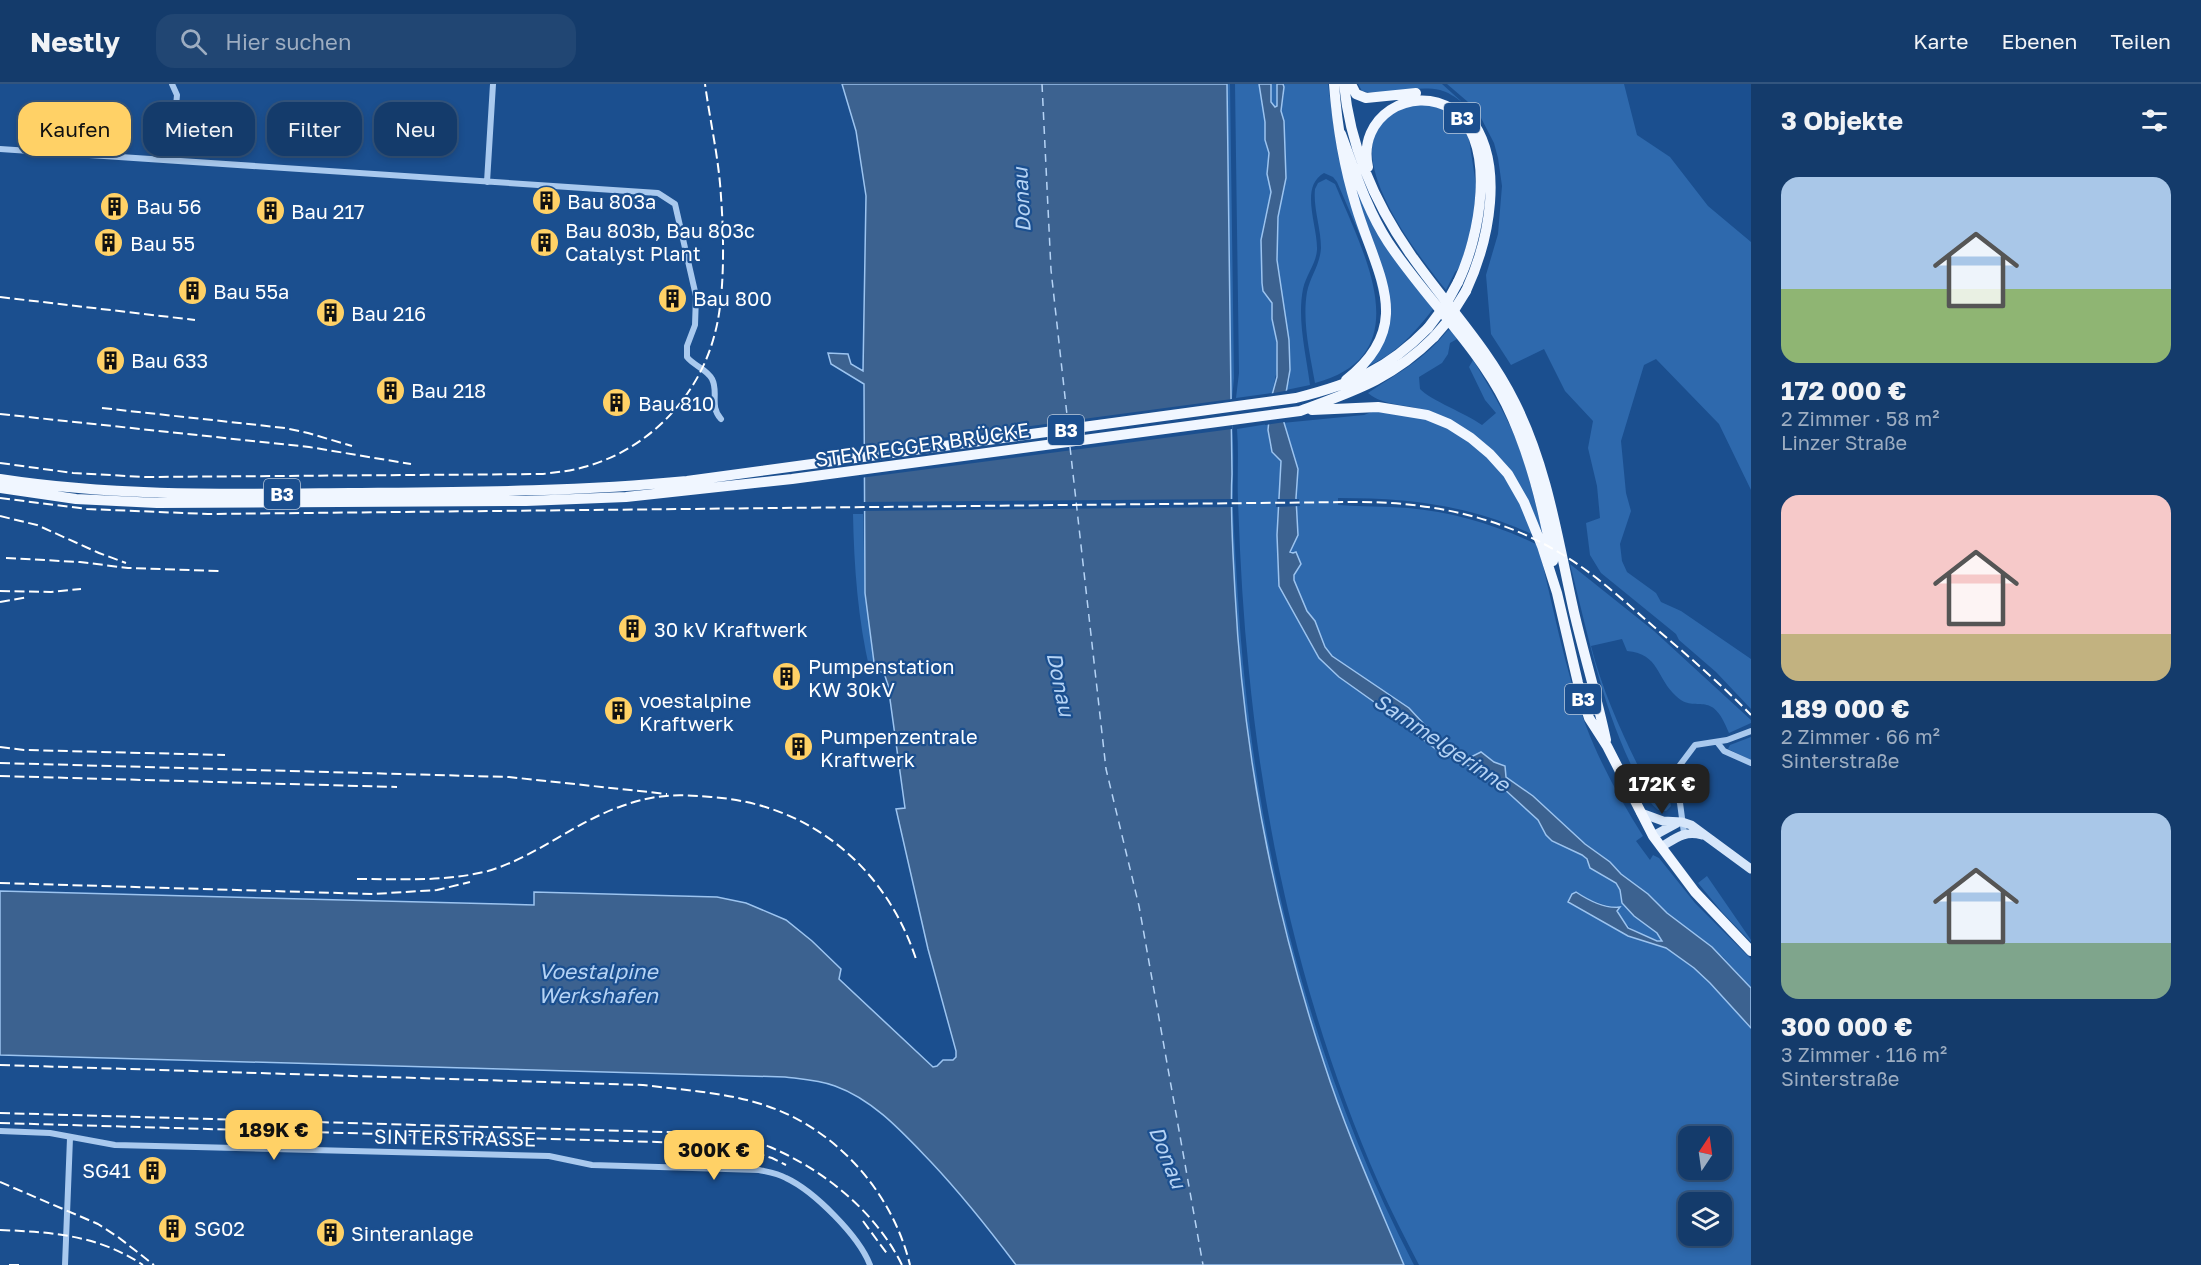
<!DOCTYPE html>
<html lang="de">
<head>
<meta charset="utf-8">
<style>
	:root { --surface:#143b6b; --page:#214673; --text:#f1f3f6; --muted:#9dadc1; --line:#33557e; --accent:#ffd166 }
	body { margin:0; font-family:"Golos Text",sans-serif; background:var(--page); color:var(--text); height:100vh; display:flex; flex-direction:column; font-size:22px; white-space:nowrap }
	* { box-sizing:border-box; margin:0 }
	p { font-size:20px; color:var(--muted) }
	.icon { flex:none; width:33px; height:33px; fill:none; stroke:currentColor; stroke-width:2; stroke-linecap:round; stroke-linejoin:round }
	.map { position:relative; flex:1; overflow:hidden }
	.sheet { display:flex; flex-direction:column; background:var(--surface); width:450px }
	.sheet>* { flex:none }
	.top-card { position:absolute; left:18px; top:18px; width:570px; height:54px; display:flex; gap:12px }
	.needle { width:39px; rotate:13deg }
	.buttons { position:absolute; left:1678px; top:1042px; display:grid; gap:12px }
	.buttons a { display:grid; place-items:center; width:54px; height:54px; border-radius:12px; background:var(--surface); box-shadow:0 3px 9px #0003,0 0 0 2px var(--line); font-size:30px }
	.price { position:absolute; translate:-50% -51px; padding:0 14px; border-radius:12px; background:var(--accent); color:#111; font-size:20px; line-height:39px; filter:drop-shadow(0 2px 3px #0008) }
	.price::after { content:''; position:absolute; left:50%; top:36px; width:18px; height:14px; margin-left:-9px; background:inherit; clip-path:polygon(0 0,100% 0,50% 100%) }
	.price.current { background:#222; color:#fff }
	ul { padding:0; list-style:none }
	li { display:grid; align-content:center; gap:12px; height:318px; padding:0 30px }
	li span { display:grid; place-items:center; height:186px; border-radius:18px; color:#555 }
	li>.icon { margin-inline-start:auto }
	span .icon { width:108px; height:108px; fill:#fffc; stroke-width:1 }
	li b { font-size:26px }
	h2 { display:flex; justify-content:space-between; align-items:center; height:72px; padding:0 30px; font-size:26px }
	.tag { padding:0 21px; border-radius:18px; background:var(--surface); box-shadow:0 3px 9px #0003,0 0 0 2px var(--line); font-size:21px; line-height:54px }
	.tag.current { background:var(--accent); color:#111 }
	header { display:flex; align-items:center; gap:36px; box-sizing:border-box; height:84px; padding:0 30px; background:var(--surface); border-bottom:2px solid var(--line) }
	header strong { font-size:28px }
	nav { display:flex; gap:33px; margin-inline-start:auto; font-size:21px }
	.search { width:420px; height:54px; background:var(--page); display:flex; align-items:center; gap:15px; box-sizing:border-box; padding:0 21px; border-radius:18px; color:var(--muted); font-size:22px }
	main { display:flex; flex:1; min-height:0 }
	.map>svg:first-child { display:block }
	.green { fill:#2e69ad; fill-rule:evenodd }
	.water { fill:#3c6290; stroke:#9cc4f0; stroke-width:1.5 }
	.pier { fill:#1b4f8f }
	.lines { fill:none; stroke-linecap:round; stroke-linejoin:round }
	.ferry { stroke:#b5d3f5; stroke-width:1.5; stroke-dasharray:8 6; stroke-linecap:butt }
	.street { stroke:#a9c9ee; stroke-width:6 }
	.secondary { stroke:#d6e6fa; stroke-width:9 }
	.primary { stroke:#f0f6ff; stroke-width:10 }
	.rail { stroke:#fff; stroke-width:2; stroke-dasharray:10 4.5; stroke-linecap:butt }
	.primary-bridge { stroke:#f0f6ff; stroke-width:10 }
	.labels { text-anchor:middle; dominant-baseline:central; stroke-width:4.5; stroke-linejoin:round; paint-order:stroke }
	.shield { fill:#1b4f8f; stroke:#bbcadd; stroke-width:1.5 }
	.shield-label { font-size:18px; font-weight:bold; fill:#fff }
	.poi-label { font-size:20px; fill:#fff; stroke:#1b4f8f; text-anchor:start }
	.street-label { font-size:20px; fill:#fff; stroke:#1b4f8f }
	.water-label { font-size:21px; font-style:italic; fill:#b5d3f5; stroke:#1b4f8f }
</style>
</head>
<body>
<header>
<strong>Nestly</strong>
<div class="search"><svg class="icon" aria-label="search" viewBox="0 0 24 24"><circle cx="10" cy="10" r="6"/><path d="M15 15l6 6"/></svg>Hier suchen</div>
<nav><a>Karte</a><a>Ebenen</a><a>Teilen</a></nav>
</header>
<main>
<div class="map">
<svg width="1751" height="1181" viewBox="0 0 1751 1181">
	<rect width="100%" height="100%" fill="#1b4f8f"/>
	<path class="green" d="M 1227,0 L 1230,0 L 1234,294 L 1232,315 L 1229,315 Z
		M 1235,0 L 1259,0 L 1265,38 L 1265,56 L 1269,69 L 1267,90 L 1271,108 L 1263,142 L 1261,168 L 1262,199 L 1272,219 L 1272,235 L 1276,253 L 1277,286 L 1272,309 L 1236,314 L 1239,289 Z
		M 1271,0 L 1277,0 L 1277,22 L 1275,23 L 1271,18 Z
		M 1283,0 L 1328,0 L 1335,51 L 1369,172 L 1337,98 L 1333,93 L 1324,89 C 1299,103 1318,142 1317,166 C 1316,180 1306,191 1303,205 C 1297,235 1306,270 1310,301 L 1286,306 L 1290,295 L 1289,256 L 1277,176 L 1278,133 L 1286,94 L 1284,37 L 1281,27 L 1284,10 Z
		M 1358,0 L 1442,0 L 1462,18 C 1455,13 1448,8 1440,6 C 1414,0 1388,13 1362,7 Z
		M 1447,0 L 1624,0 L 1637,51 L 1670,73 L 1708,122 L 1751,158 L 1751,406 L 1719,340 L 1656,275 L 1644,281 L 1621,357 L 1626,409 L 1631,427 L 1620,460 L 1622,477 L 1627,488 L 1656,509 L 1661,518 L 1681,527 L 1751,575 L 1751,625 L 1716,588 L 1679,556 L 1676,550 L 1601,489 L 1590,471 L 1586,439 L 1600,434 L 1597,402 L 1588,364 L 1593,337 L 1565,307 L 1544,265 L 1511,281 L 1491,250 L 1486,191 L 1498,150 L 1502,102 L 1498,74 L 1494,59 L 1480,32 L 1468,18 Z
		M 1414,19 L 1443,24 L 1464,44 L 1469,55 L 1476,101 L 1474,136 L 1460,183 L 1455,188 L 1446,206 C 1419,173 1364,101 1373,57 C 1374,51 1378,46 1381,41 C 1383,38 1386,32 1389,30 C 1395,24 1406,22 1414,19 Z
		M 1351,94 L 1433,225 C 1417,246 1396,270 1370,281 L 1368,280 L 1387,242 Z
		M 1326,95 L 1335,100 L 1338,107 C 1365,172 1419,272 1315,299 C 1310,270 1302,238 1307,208 C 1310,193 1320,181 1321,164 C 1321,144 1313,124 1315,105 L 1318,99 Z
		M 1448,246 L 1452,247 L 1457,255 L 1450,259 L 1448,270 L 1442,279 L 1419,293 L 1420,305 C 1430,316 1467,330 1482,341 L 1496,329 L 1485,316 L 1469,283 L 1473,276 C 1489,302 1504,327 1516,355 C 1528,386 1535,418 1543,450 C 1514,386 1493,353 1425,327 C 1405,319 1385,323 1368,309 C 1399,288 1423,277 1448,246 Z
		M 1374,327 L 1428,335 L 1449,344 L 1487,371 L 1511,401 L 1534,451 C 1469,421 1410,414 1338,414 L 1338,421 C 1361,423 1385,422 1408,424 C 1453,428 1497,441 1538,461 C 1553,521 1564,584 1586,642 C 1601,681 1621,717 1643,752 L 1636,757 L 1650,776 L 1653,771 L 1659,774 L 1695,819 L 1751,875 L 1751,904 L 1723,873 L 1667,829 L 1648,810 L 1621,790 L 1610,778 L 1585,760 L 1533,712 L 1506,693 L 1498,681 L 1481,668 L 1471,673 L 1464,671 L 1436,653 L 1409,624 L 1332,572 L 1325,563 L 1315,537 L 1307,527 L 1294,496 L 1294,491 L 1301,480 L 1289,468 L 1298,451 L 1296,414 L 1298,385 L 1282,339 L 1364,331 Z
		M 1268,340 L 1270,362 L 1281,377 L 1281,381 L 1277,451 L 1278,477 L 1307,551 L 1319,574 L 1339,593 L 1384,625 L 1437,666 L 1491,693 L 1538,736 L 1546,751 L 1552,757 L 1582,771 L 1595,786 L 1616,799 L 1620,806 L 1622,819 L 1658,849 L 1662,857 C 1655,857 1651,853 1644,851 C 1630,845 1618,836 1617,822 L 1611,823 L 1572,810 L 1569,818 L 1628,852 L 1666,864 L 1694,884 L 1710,899 L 1751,944 L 1751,1181 L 1419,1181 C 1405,1154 1391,1127 1379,1100 C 1308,939 1266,763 1249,588 C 1243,531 1240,474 1238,417 C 1237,393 1239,369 1237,345 ZM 1689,1053 L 1722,1053 L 1722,1086 L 1689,1086 ZM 1689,1119 L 1722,1119 L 1722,1152 L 1689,1152 Z
		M 1232,345 C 1235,373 1232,400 1233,427 C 1236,484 1239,542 1245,599 C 1265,800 1321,1001 1414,1181 L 1404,1181 C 1376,1114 1346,1048 1324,979 C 1284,857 1258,731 1242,603 C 1235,544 1232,483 1230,423 C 1230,412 1231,402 1232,391 C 1232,376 1230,361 1229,346 Z
		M 853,430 L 863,430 L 865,509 L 875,586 L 870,587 C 858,536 854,483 853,430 Z
		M 1570,480 L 1654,547 L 1751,636 L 1751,639 L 1729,649 C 1711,602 1697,632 1676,612 C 1656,594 1660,570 1627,567 L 1622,555 L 1591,562 C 1603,610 1625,656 1647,700 L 1644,703 L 1660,708 L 1670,716 L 1671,722 L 1666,727 L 1658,726 C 1646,716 1640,701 1634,687 C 1602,622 1588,551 1570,480 Z
		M 1751,653 L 1751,676 L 1728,665 L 1730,661 Z
		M 1707,792 L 1751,856 L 1751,858 L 1722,828 L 1698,799 Z"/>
	<path class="water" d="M 842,0 L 1227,0 L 1232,390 C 1230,429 1233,468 1235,508 C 1243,667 1274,827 1324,979 C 1346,1048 1376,1114 1404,1181 L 1016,1181 C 989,1145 962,1111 931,1078 C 903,1049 874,1016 835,1002 C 819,996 801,995 785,993 L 0,971 L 0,807 L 534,821 L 534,808 L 717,813 L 746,819 L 786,836 L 812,857 L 841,885 L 839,895 L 933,983 L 937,982 L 943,976 L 953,976 L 956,973 L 956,967 L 928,865 L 896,725 L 905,724 L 888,601 L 884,589 L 875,586 L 865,509 L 864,300 L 831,280 L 828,269 L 848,270 L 851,280 L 863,287 L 866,112 L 856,47 Z
		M 1259,0 L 1271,0 L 1271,18 L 1275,23 L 1277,22 L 1277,0 L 1283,0 L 1284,3 L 1281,27 L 1284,37 L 1286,94 L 1278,133 L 1277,176 L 1289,256 L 1290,286 L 1282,332 L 1298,385 L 1296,414 L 1298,451 L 1290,468 L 1293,469 L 1296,468 L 1301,480 L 1294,491 L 1294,496 L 1307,527 L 1315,537 L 1325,563 L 1332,572 L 1409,624 L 1436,653 L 1464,671 L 1471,673 L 1481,668 L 1494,678 L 1505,682 L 1506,693 L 1533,712 L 1585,760 L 1610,778 L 1621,790 L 1648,810 L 1667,829 L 1712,863 L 1751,904 L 1751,944 L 1710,899 L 1694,884 L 1666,864 L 1628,852 L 1568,818 L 1572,810 L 1576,808 C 1588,816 1605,825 1620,823 L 1617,827 L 1628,844 L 1657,857 L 1662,857 L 1657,849 L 1634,832 L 1622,819 L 1620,806 L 1616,799 L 1590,784 L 1587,775 L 1582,771 L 1552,757 L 1546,751 L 1538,736 L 1491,693 L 1437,666 L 1384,625 L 1339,593 L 1319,574 L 1279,502 L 1277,451 L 1281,377 L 1272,368 L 1268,346 L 1271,315 L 1277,293 L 1277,258 L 1272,235 L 1272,219 L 1263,207 L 1262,199 L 1261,156 L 1271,108 L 1267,90 L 1269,69 L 1265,56 L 1265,38 Z"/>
	<path class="pier" d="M 1290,306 L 1285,338 L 1265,341 L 1269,310 Z
		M 1232,315 L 1232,345 L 860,394 L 860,365 Z
		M 1233,415 L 1233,423 L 860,427 L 860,420 L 863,418 Z
		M 1277,415 L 1299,415 L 1300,422 L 1276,423 Z"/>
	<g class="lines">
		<path class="ferry" d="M 1042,0 L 1051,186 L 1068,340
			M 1070,363 L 1106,685 L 1139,822 L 1203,1181"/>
		<path class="street" d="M 0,65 L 658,109 L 675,120 L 696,212 L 695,241 L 687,262 L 687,273 C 694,282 707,285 712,295 C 719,308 709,322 721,335
			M 171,76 L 177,11 L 172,0
			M 487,98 L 493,0
			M 1717,658 L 1724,667 L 1751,679
			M 1684,749 L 1680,719 L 1671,693 L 1695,661 L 1727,656 L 1751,647
			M 0,1047 L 50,1049 L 115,1061 L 549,1072 L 592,1081 L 759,1086 C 768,1088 777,1089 786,1094 C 814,1107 859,1152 870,1181
			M 65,1181 L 70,1054"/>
		<path class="secondary" d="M 1641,729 L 1663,737 L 1682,738 L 1691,741 L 1751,785
			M 1653,752 L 1677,739
			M 1661,763 C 1676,754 1685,746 1702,751"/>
		<path class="primary" d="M 1334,0 C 1337,41 1344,83 1356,122 C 1376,190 1417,241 1346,296
			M 1344,0 C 1350,62 1376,121 1411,171 C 1446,221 1488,264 1515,319 C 1548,385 1558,457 1574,528 C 1584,571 1597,613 1606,656
			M 1351,0 L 1356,10 L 1366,14 L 1416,9
			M 1341,50 C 1355,87 1367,126 1388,158 C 1425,214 1476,260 1506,320 C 1530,369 1543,424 1553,477
			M 1368,83 C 1357,33 1411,0 1452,25 C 1499,59 1479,155 1458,198
			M 1466,207 C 1489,157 1506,79 1469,33
			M 1312,326 L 1378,323 L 1427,331 L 1449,340 L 1471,354 L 1490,370 L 1508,390 L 1524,418 L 1542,462 L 1557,509 L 1578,599 L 1589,634 L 1607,662 L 1653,752 L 1695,808 L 1751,867
			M 0,395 C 117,413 233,410 350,409 C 463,408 575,408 687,397 L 1296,314 C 1352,300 1387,286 1428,244
			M 0,404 L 76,415 L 157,419 L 526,417 L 626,413 L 792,395 L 1300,327 C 1354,307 1392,295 1434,253"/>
		<path class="rail" d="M 0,213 L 195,236
			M 102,324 L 285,344 L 308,349 L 352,362
			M 0,330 L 309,363 L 411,380
			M 0,379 L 73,389 L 145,393 L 543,390 C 557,388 571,387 584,383 C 648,366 699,313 715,249 C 725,212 724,152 721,113 C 719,75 710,37 705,0
			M 0,414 L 87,425 L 208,430 L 1350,418 C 1424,417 1497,431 1560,469 C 1594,489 1624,517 1653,542 C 1687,571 1721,600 1751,631
			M 0,432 L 37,441 L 99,469 L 126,479
			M 6,474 L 80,478 L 128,484 L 219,487
			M 0,507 L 51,508 L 81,505
			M 0,518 L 28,513
			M 0,663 L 24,666 L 225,671
			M 0,679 L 509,693 L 667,710
			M 0,692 L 397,703
			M 357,795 C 401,795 445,798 488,787 C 536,773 575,738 622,722 C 656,710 676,710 711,713 C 811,720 887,784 917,878
			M 0,799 L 373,810 L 437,806 L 470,798
			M 0,981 L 643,1001 C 682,1006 723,1008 761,1020 C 835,1043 892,1107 910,1181
			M 0,1029 L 665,1048 C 700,1049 737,1049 770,1063 C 824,1086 876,1128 902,1181
			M 0,1039 L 726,1060
			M 727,1060 L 772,1074 L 786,1081
			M 0,1098 L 98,1140 L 118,1153 L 154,1181
			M 863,1137 L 888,1171
			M 0,1146 C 52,1148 98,1151 143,1181
			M 9,1181 L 21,1181"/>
		<path class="primary-bridge" d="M 1428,244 L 1446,220 L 1458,198
			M 1434,253 L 1446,239 L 1466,207"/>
	</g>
	<defs>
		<symbol id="building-disc" viewBox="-11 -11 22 22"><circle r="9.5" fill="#ffd166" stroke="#1b4f8f"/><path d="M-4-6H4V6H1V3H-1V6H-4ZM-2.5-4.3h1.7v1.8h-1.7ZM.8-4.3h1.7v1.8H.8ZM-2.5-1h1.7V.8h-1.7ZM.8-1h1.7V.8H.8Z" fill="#111"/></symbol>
	</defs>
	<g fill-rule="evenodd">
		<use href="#building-disc" x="530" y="100" width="33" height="33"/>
		<use href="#building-disc" x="98" y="106" width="33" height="33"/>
		<use href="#building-disc" x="254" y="110" width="33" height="33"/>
		<use href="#building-disc" x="528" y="142" width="33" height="33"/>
		<use href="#building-disc" x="92" y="142" width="33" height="33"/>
		<use href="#building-disc" x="176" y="190" width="33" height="33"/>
		<use href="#building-disc" x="656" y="198" width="33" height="33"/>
		<use href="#building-disc" x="314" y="212" width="33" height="33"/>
		<use href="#building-disc" x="94" y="260" width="33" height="33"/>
		<use href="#building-disc" x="374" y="290" width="33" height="33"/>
		<use href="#building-disc" x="600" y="302" width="33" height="33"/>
		<use href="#building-disc" x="616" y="528" width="33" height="33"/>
		<use href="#building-disc" x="770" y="576" width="33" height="33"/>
		<use href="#building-disc" x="602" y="610" width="33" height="33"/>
		<use href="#building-disc" x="782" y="646" width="33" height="33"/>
		<use href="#building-disc" x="136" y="1070" width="33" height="33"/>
		<use href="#building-disc" x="156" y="1128" width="33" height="33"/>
		<use href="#building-disc" x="314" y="1132" width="33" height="33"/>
	</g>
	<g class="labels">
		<g class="shield">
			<rect x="1444" y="19" width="36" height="30" rx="4.5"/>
			<rect x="1048" y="331" width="36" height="30" rx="4.5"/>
			<rect x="264" y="395" width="36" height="30" rx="4.5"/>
			<rect x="1565" y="600" width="36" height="30" rx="4.5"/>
		</g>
		<g class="shield-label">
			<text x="1462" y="34">B3</text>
			<text x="1066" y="346">B3</text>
			<text x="282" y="410">B3</text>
			<text x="1583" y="615">B3</text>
		</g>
		<g class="poi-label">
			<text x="567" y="117">Bau 803a</text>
			<text x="136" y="122">Bau 56</text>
			<text x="291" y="127">Bau 217</text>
			<text x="565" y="146">Bau 803b, Bau 803c<tspan x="565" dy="23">Catalyst Plant</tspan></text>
			<text x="130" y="159">Bau 55</text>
			<text x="213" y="207">Bau 55a</text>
			<text x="693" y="214">Bau 800</text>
			<text x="351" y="229">Bau 216</text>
			<text x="131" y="276">Bau 633</text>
			<text x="411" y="306">Bau 218</text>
			<text x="638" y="319">Bau 810</text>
			<text x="654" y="545">30 kV Kraftwerk</text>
			<text x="808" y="582">Pumpenstation<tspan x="808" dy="23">KW 30kV</tspan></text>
			<text x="639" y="616">voestalpine<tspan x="639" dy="23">Kraftwerk</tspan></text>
			<text x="820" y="652">Pumpenzentrale<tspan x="820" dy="23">Kraftwerk</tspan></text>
			<text x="131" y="1086" text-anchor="end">SG41</text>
			<text x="194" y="1144">SG02</text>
			<text x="351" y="1149">Sinteranlage</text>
		</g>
		<g class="street-label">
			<text transform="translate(922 360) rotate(-8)">STEYREGGER BRÜCKE</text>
			<text transform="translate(455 1053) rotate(1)">SINTERSTRASSE</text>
		</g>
		<g class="water-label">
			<text transform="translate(1021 116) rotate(-93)">Donau</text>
			<text transform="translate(1061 600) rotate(78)">Donau</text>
			<text transform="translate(1442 658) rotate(34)">Sammelgerinne</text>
			<text x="598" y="887">Voestalpine<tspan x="598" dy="24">Werkshafen</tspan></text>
			<text transform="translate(1168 1073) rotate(68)">Donau</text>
		</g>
	</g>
</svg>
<div class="buttons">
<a><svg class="needle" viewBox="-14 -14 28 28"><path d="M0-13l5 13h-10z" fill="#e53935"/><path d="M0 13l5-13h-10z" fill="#9dadc1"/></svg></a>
<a><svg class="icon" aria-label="layers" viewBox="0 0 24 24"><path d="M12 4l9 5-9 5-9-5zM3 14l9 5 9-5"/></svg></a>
</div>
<b class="price current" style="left:1662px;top:731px">172K €</b>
<b class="price" style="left:274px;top:1077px">189K €</b>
<b class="price" style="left:714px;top:1097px">300K €</b>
<div class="top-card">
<a class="tag current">Kaufen</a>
<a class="tag">Mieten</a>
<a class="tag">Filter</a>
<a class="tag">Neu</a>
</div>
</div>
<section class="sheet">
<h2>3 Objekte<svg class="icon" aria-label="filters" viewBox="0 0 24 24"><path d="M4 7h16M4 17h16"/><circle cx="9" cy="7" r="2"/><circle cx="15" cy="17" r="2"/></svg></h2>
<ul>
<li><span style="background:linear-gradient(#a9c7e8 60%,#8fb573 0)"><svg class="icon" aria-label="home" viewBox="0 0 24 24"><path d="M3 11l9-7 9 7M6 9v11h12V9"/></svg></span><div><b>172 000 €</b><p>2 Zimmer · 58 m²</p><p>Linzer Straße</p></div></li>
<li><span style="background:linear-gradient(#f6c9c9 75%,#c2b280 0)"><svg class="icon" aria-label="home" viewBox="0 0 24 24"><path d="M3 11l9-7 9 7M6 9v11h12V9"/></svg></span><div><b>189 000 €</b><p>2 Zimmer · 66 m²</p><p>Sinterstraße</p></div></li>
<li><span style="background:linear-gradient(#a9c7e8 70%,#7fa58c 0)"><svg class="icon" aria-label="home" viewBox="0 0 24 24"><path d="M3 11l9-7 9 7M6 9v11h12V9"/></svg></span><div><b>300 000 €</b><p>3 Zimmer · 116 m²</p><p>Sinterstraße</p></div></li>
</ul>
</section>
</main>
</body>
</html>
